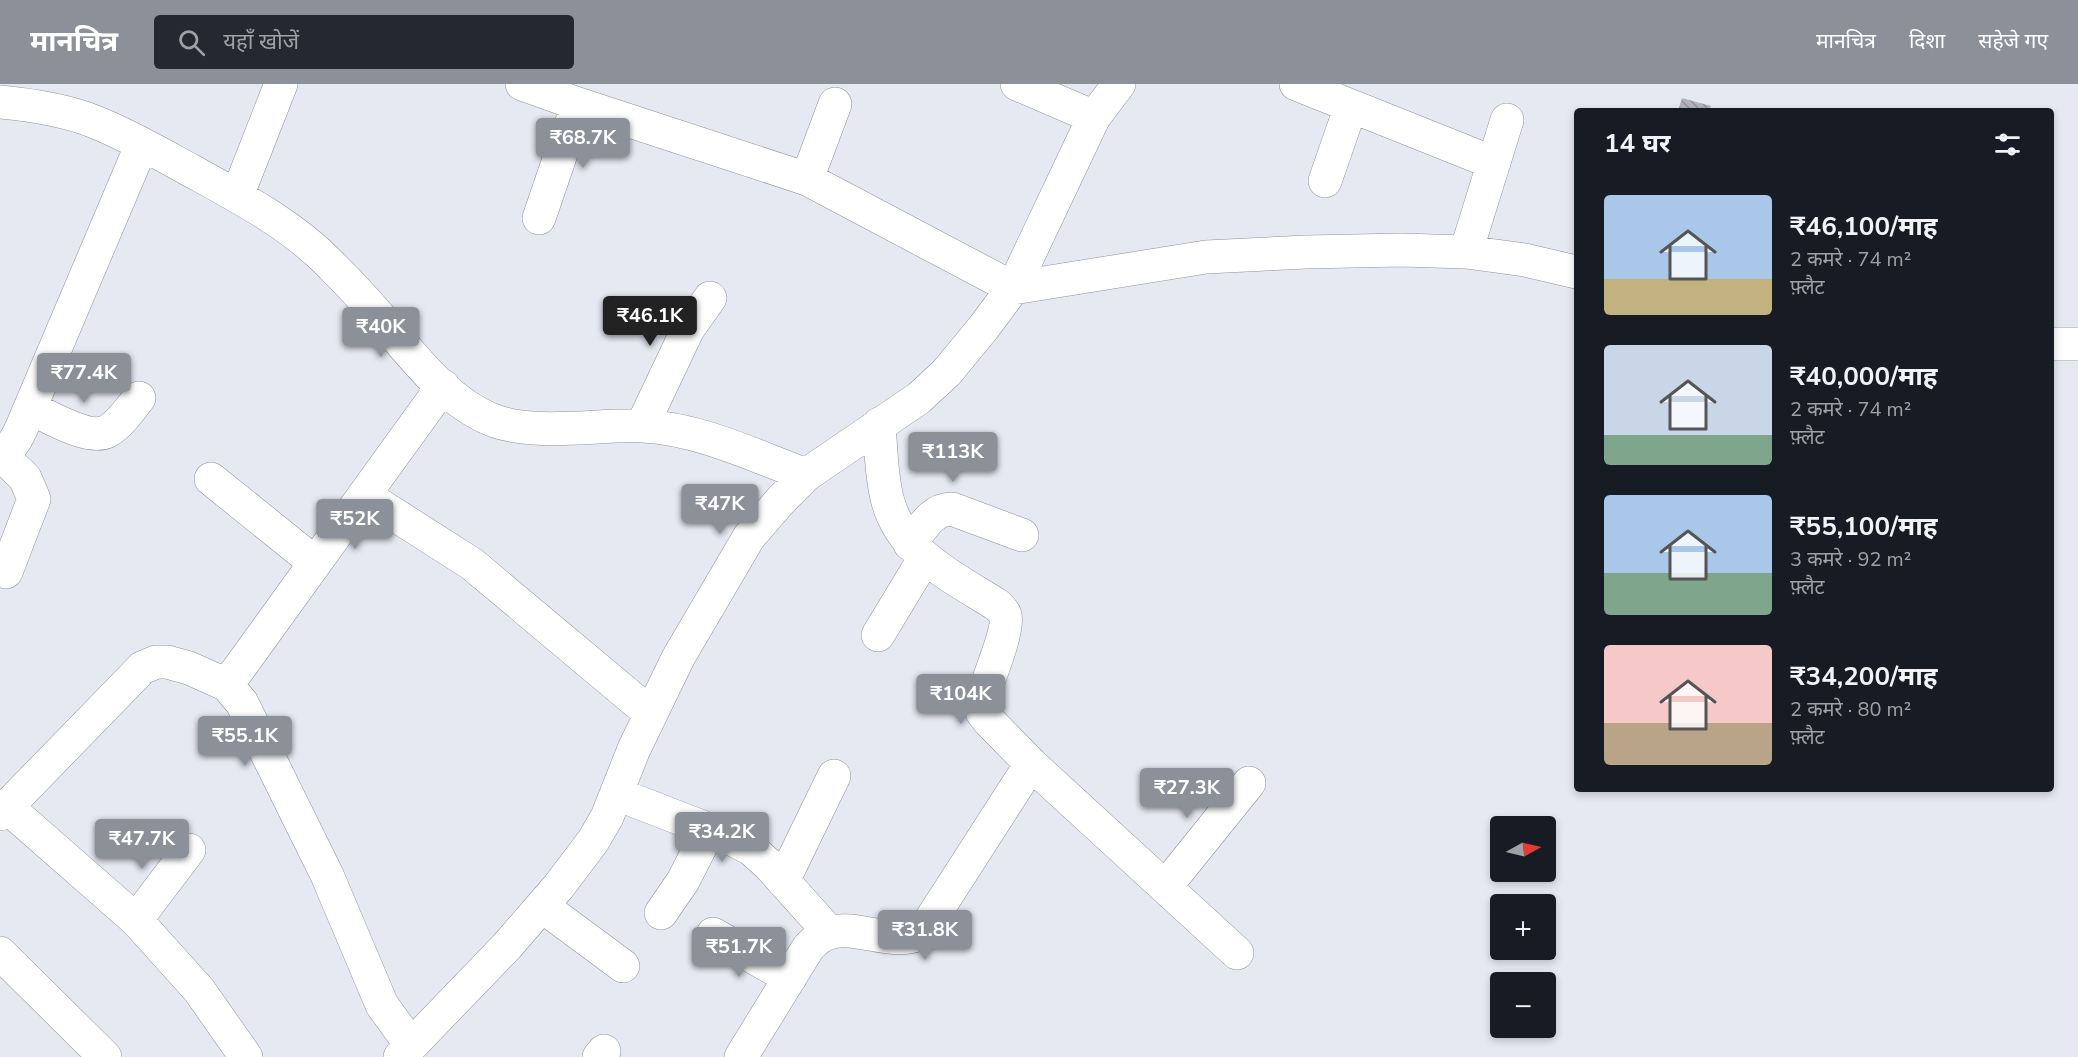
<!DOCTYPE html>
<html lang="hi">
<head>
<meta charset="utf-8">
<style>
	:root { --surface:#171b24; --page:#242831; --text:#f1f3f6; --muted:#9ea1a6; --accent:#8c9099 }
	body { margin:0; font-family:"Nunito Sans","Noto Sans Devanagari",sans-serif; background:var(--page); color:var(--text); height:100vh; display:flex; flex-direction:column; font-size:22px; white-space:nowrap }
	* { box-sizing:border-box; margin:0 }
	p { font-size:20px; color:var(--muted) }
	.icon { flex:none; width:33px; height:33px; fill:none; stroke:currentColor; stroke-width:2; stroke-linecap:round; stroke-linejoin:round }
	.map { position:relative; flex:1; overflow:hidden }
	.details { position:absolute; left:1574px; top:24px; width:480px; height:684px; display:flex; flex-direction:column; background:var(--surface); border-radius:6px; box-shadow:0 3px 9px #0003 }
	.details>* { flex:none }
	.needle { width:39px; rotate:82deg }
	.tools { position:absolute; left:1490px; top:732px; display:grid; gap:12px }
	.tools a { display:grid; place-items:center; width:66px; height:66px; border-radius:6px; background:var(--surface); box-shadow:0 3px 9px #0003; font-size:30px }
	.price { position:absolute; translate:-50% -51px; padding:0 14px; border-radius:6px; background:var(--accent); color:#fff; font-size:20px; line-height:39px; filter:drop-shadow(0 2px 3px #0008) }
	.price::after { content:''; position:absolute; left:50%; top:36px; width:18px; height:14px; margin-left:-9px; background:inherit; clip-path:polygon(0 0,100% 0,50% 100%) }
	.price.active { background:#222; color:#fff }
	ul { padding:0; list-style:none }
	li { display:flex; align-items:center; gap:18px; height:150px; padding:0 30px }
	li span { display:grid; place-items:center; flex:none; width:168px; height:120px; border-radius:6px; color:#555 }
	li>.icon { margin-inline-start:auto }
	span .icon { width:72px; height:72px; fill:#fffc; stroke-width:1 }
	li b { font-size:26px }
	h2 { display:flex; justify-content:space-between; align-items:center; height:72px; padding:0 30px; font-size:26px }
	header { display:flex; align-items:center; gap:36px; box-sizing:border-box; height:84px; padding:0 30px; background:var(--accent); color:#fff }
	header strong { font-size:28px }
	nav { display:flex; gap:33px; margin-inline-start:auto; font-size:21px }
	.search { width:420px; height:54px; background:var(--page); display:flex; align-items:center; gap:15px; box-sizing:border-box; padding:0 21px; border-radius:6px; color:var(--muted); font-size:22px }
	.map>svg:first-child { display:block }
	.building { fill:url(#building-back-hatch) }
	.lines { fill:none; stroke-linecap:round; stroke-linejoin:round }
	.minor-casing { stroke:#90929b; stroke-width:34 }
	.minor { stroke:#fff; stroke-width:33 }
</style>
</head>
<body>
<header>
<strong>मानचित्र</strong>
<div class="search"><svg class="icon" aria-label="search" viewBox="0 0 24 24"><circle cx="10" cy="10" r="6"/><path d="M15 15l6 6"/></svg>यहाँ खोजें</div>
<nav><a>मानचित्र</a><a>दिशा</a><a>सहेजे गए</a></nav>
</header>
<div class="map">
<svg width="2078" height="973" viewBox="0 0 2078 973">
	<defs>
		<pattern id="building-back-hatch" width="6" height="6" patternUnits="userSpaceOnUse" patternTransform="scale(1.5)"><rect width="6" height="6" fill="#b3b4be"/><path d="M-1 5l2 2M0 0l6 6M5-1l2 2" fill="none" stroke="#92939b"/></pattern>
	</defs>
	<rect width="100%" height="100%" fill="#e6e8f2"/>
	<path class="building" d="M 1682,14 L 1711,22 L 1709,27 L 1678,27 Z"/>
	<g class="lines">
		<defs>
			<path id="minor" d="M 522,0 L 578,20 L 807,95 L 1013,204 L 1206,173 L 1306,168 L 1402,166 L 1466,168 L 1525,176 L 1576,188
				M 1017,0 L 1094,33
				M 1296,0 L 1494,79
				M 0,18 C 31,21 66,26 95,38 C 128,51 159,69 190,86 C 239,113 293,141 332,182 C 349,199 366,217 382,236 C 413,273 449,320 495,337 C 538,352 598,340 643,342 C 700,345 753,371 806,391
				M 807,95 L 835,20
				M 1325,97 L 1351,22
				M 237,112 L 281,0
				M 539,134 L 578,20
				M 1466,168 L 1507,36
				M 2050,260 L 2078,260
				M 30,324 C 48,332 87,356 106,348 C 119,342 130,325 139,314
				M 879,340 C 881,364 881,390 887,414 C 900,469 953,493 997,521 C 1000,524 1004,527 1005,531 C 1010,545 986,601 981,617 L 982,628 L 989,637 L 1031,680 L 1237,869
				M 642,342 L 688,245 L 710,214
				M 0,370 C 17,363 23,339 30,324 L 142,60
				M 0,370 L 25,394 L 34,415 L 6,488
				M 211,395 L 314,478
				M 364,411 L 472,480 L 651,630
				M 910,460 C 922,445 931,425 952,425 L 1022,451
				M 878,551 L 924,475
				M 227,601 L 443,302
				M 617,710 L 728,753 L 751,765 L 769,781 L 829,848
				M 7,723 L 136,836 L 199,906 L 246,973
				M 0,730 L 142,584 L 156,578 L 167,578 L 189,584 L 227,601 L 242,619 L 327,791 L 382,921 L 411,961
				M 783,797 L 834,692
				M 1166,802 L 1249,699
				M 542,822 L 623,882
				M 661,829 L 683,797 L 709,746
				M 136,836 L 189,766
				M 713,850 L 790,894
				M 0,869 L 105,973
				M 400,973 L 507,862 L 559,802 L 593,757 L 607,733 L 634,665 L 678,574 L 749,453 L 781,416 L 806,391 L 919,314 L 947,288 L 984,243 L 1013,204 L 1094,33 L 1119,0
				M 599,973 L 604,967
				M 741,973 L 808,864 C 812,860 816,855 822,852 C 850,835 894,866 923,848 L 1031,680"/>
		</defs>
		<use href="#minor" class="minor-casing"/>
		<use href="#minor" class="minor"/>
	</g>
</svg>
<div class="tools">
<a><svg class="needle" viewBox="-14 -14 28 28"><path d="M0-13l5 13h-10z" fill="#e53935"/><path d="M0 13l5-13h-10z" fill="#9ea1a6"/></svg></a>
<a>+</a>
<a>−</a>
</div>
<b class="price" style="left:583px;top:85px">₹68.7K</b>
<b class="price active" style="left:650px;top:263px">₹46.1K</b>
<b class="price" style="left:381px;top:274px">₹40K</b>
<b class="price" style="left:84px;top:320px">₹77.4K</b>
<b class="price" style="left:953px;top:399px">₹113K</b>
<b class="price" style="left:720px;top:451px">₹47K</b>
<b class="price" style="left:355px;top:466px">₹52K</b>
<b class="price" style="left:961px;top:641px">₹104K</b>
<b class="price" style="left:245px;top:683px">₹55.1K</b>
<b class="price" style="left:1187px;top:735px">₹27.3K</b>
<b class="price" style="left:722px;top:779px">₹34.2K</b>
<b class="price" style="left:142px;top:786px">₹47.7K</b>
<b class="price" style="left:925px;top:877px">₹31.8K</b>
<b class="price" style="left:739px;top:894px">₹51.7K</b>
<section class="details">
<h2>14 घर<svg class="icon" aria-label="filters" viewBox="0 0 24 24"><path d="M4 7h16M4 17h16"/><circle cx="9" cy="7" r="2"/><circle cx="15" cy="17" r="2"/></svg></h2>
<ul>
<li><span style="background:linear-gradient(#a9c7e8 70%,#c2b280 0)"><svg class="icon" aria-label="home" viewBox="0 0 24 24"><path d="M3 11l9-7 9 7M6 9v11h12V9"/></svg></span><div><b>₹46,100/माह</b><p>2 कमरे · 74 m²</p><p>फ़्लैट</p></div></li>
<li><span style="background:linear-gradient(#c9d6e8 75%,#7fa58c 0)"><svg class="icon" aria-label="home" viewBox="0 0 24 24"><path d="M3 11l9-7 9 7M6 9v11h12V9"/></svg></span><div><b>₹40,000/माह</b><p>2 कमरे · 74 m²</p><p>फ़्लैट</p></div></li>
<li><span style="background:linear-gradient(#a9c7e8 65%,#7fa58c 0)"><svg class="icon" aria-label="home" viewBox="0 0 24 24"><path d="M3 11l9-7 9 7M6 9v11h12V9"/></svg></span><div><b>₹55,100/माह</b><p>3 कमरे · 92 m²</p><p>फ़्लैट</p></div></li>
<li><span style="background:linear-gradient(#f6c9c9 65%,#b9a48a 0)"><svg class="icon" aria-label="home" viewBox="0 0 24 24"><path d="M3 11l9-7 9 7M6 9v11h12V9"/></svg></span><div><b>₹34,200/माह</b><p>2 कमरे · 80 m²</p><p>फ़्लैट</p></div></li>
</ul>
</section>
</div>
</body>
</html>
